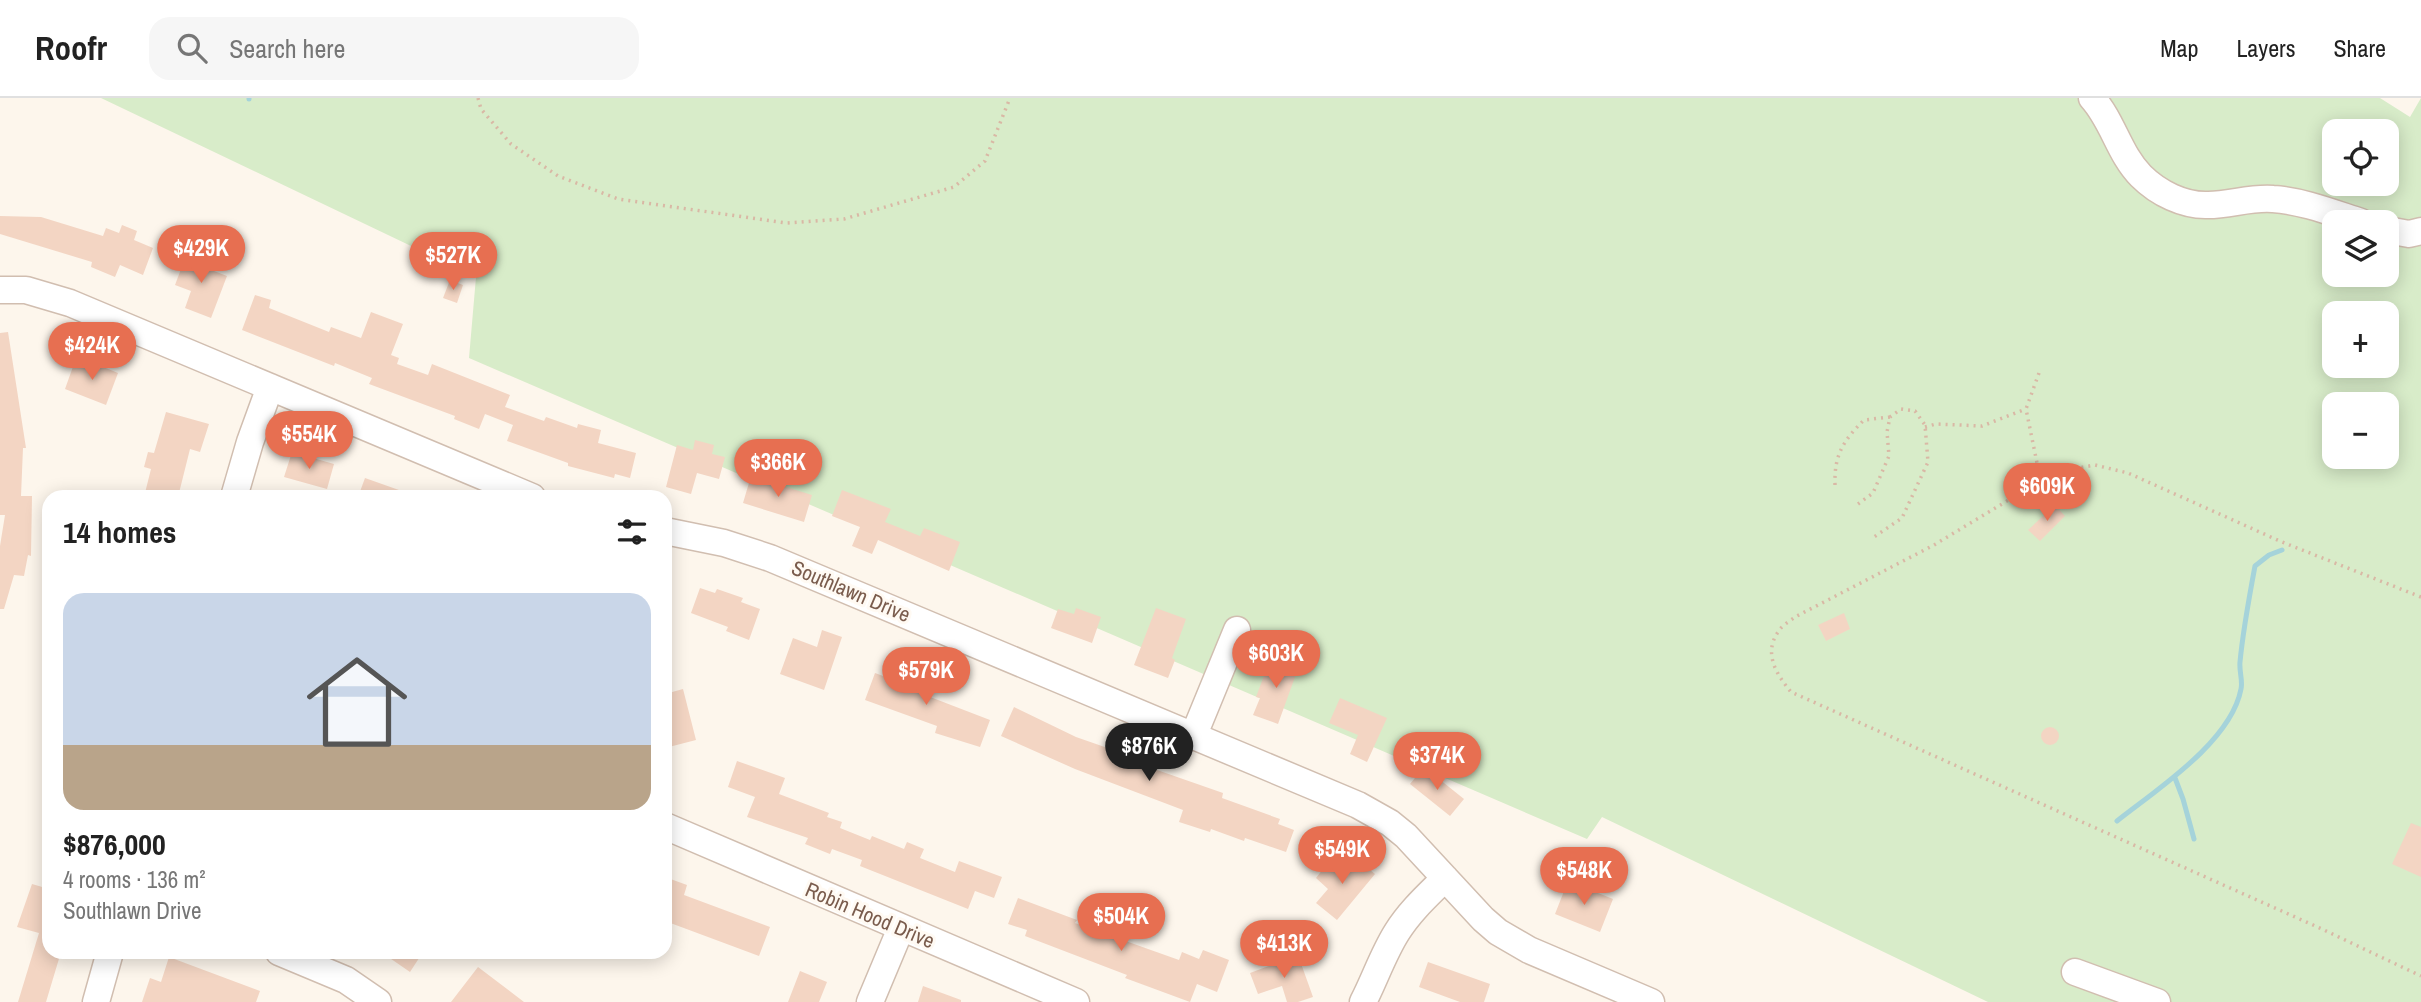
<!DOCTYPE html>
<html lang="en">
<head>
<meta charset="utf-8">
<style>
	:root { --surface:#fff; --page:#f6f6f6; --text:#222; --muted:#767676; --line:#e0e0e0; --accent:#e76f51 }
	body { margin:0; font-family:"Archivo Narrow",sans-serif; background:var(--page); color:var(--text); height:100vh; display:flex; flex-direction:column; font-size:26px; white-space:nowrap }
	* { box-sizing:border-box; margin:0 }
	p { font-size:23px; color:var(--muted) }
	.icon { flex:none; width:38px; height:38px; fill:none; stroke:currentColor; stroke-width:2; stroke-linecap:round; stroke-linejoin:round }
	.map { position:relative; flex:1; overflow:hidden }
	.panel { position:absolute; left:42px; top:392px; width:630px; height:469px; display:flex; flex-direction:column; background:var(--surface); border-radius:21px; box-shadow:0 4px 18px #0003 }
	.panel>* { flex:none }
	.controls { position:absolute; left:2322px; top:21px; display:grid; gap:14px }
	.controls a { display:grid; place-items:center; width:77px; height:77px; border-radius:14px; background:var(--surface); box-shadow:0 4px 18px #0003; font-size:35px }
	.price { position:absolute; translate:-50% -60px; padding:0 16px; border-radius:24px; background:var(--accent); color:#fff; font-size:23px; line-height:46px; filter:drop-shadow(0 2px 4px #0008) }
	.price::after { content:''; position:absolute; left:50%; top:42px; width:21px; height:16px; margin-left:-10px; background:inherit; clip-path:polygon(0 0,100% 0,50% 100%) }
	.price.current { background:#222; color:#fff }
	ul { padding:0; list-style:none }
	li { display:grid; align-content:center; gap:14px; height:371px; padding:0 21px }
	li+li { border-top:2px solid var(--line) }
	li span { display:grid; place-items:center; height:217px; border-radius:21px; color:#555 }
	li>.icon { margin-inline-start:auto }
	span .icon { width:126px; height:126px; fill:#fffc; stroke-width:1 }
	li b { font-size:30px }
	h2 { display:flex; justify-content:space-between; align-items:center; height:84px; padding:0 21px; font-size:30px }
	header { display:flex; align-items:center; gap:42px; box-sizing:border-box; height:98px; padding:0 35px; background:var(--surface); border-bottom:2px solid var(--line) }
	header strong { font-size:33px }
	nav { display:flex; gap:38px; margin-inline-start:auto; font-size:24px }
	.search { width:490px; height:63px; background:var(--page); display:flex; align-items:center; gap:18px; box-sizing:border-box; padding:0 24px; border-radius:21px; color:var(--muted); font-size:26px }
	.map>svg:first-child { display:block }
	.green { fill:#d8ecc9; fill-rule:evenodd }
	.lines { fill:none; stroke-linecap:round; stroke-linejoin:round }
	.stream { stroke:#a5d3da; stroke-width:5 }
	.building { fill:#f3d5c3 }
	.minor-casing { stroke:#d1beb0; stroke-width:29 }
	.path { stroke:#d9b8a5; stroke-width:3.5; stroke-dasharray:2 5; stroke-linecap:butt }
	.minor { stroke:#fff; stroke-width:26 }
	.labels { text-anchor:middle; dominant-baseline:central; stroke-width:6; stroke-linejoin:round; paint-order:stroke }
	.street-label { font-size:21px; fill:#7a5c4d; stroke:#fffaf3 }
</style>
</head>
<body>
<header>
<strong>Roofr</strong>
<div class="search"><svg class="icon" aria-label="search" viewBox="0 0 24 24"><circle cx="10" cy="10" r="6"/><path d="M15 15l6 6"/></svg>Search here</div>
<nav><a>Map</a><a>Layers</a><a>Share</a></nav>
</header>
<div class="map">
<svg width="2421" height="904" viewBox="0 0 2421 904">
	<rect width="100%" height="100%" fill="#fdf6ec"/>
	<path class="green" d="M 101,0 L 2380,0 L 2410,19 L 2421,0 L 2421,904 L 1988,904 L 1602,719 L 1587,741 L 469,260 L 476,179 ZM 2334,33 L 2387,33 L 2387,86 L 2334,86 ZM 2334,124 L 2387,124 L 2387,177 L 2334,177 ZM 2334,215 L 2387,215 L 2387,268 L 2334,268 ZM 2334,306 L 2387,306 L 2387,359 L 2334,359 Z"/>
	<g class="lines">
		<path class="stream" d="M 249,1 L 249,0
			M 2175,680 L 2183,701 L 2194,741
			M 2117,723 C 2156,692 2231,644 2241,591 C 2243,583 2239,573 2240,564 C 2243,532 2249,500 2255,468 L 2269,457 L 2282,452"/>
	</g>
	<path class="building" d="M 0,118 L 41,119 L 103,138 L 106,130 L 119,135 L 122,127 L 137,133 L 134,142 L 153,150 L 143,177 L 120,167 L 115,179 L 91,169 L 92,164 L 0,136 Z
		M 187,155 L 204,161 L 201,168 L 227,178 L 211,220 L 185,210 L 191,193 L 175,187 Z
		M 450,182 L 463,187 L 457,205 L 443,200 Z
		M 255,197 L 271,202 L 269,210 L 329,234 L 331,229 L 361,240 L 371,214 L 403,226 L 391,257 L 399,260 L 397,266 L 428,277 L 432,266 L 510,297 L 505,309 L 544,323 L 546,319 L 577,330 L 578,326 L 601,332 L 598,345 L 636,355 L 630,380 L 615,376 L 614,380 L 568,368 L 568,365 L 507,343 L 513,327 L 485,316 L 479,331 L 454,321 L 455,318 L 369,286 L 372,280 L 335,265 L 334,268 L 242,232 Z
		M 8,234 L 26,350 L 23,350 L 21,398 L 32,398 L 31,458 L 28,457 L 24,478 L 14,477 L 4,511 L 0,511 L 0,448 L 5,417 L 0,417 L 0,235 Z
		M 75,263 L 99,272 L 101,268 L 118,275 L 106,307 L 65,291 Z
		M 166,314 L 209,326 L 200,354 L 190,351 L 178,399 L 144,399 L 151,371 L 144,369 L 148,354 L 154,355 Z
		M 695,342 L 714,347 L 712,356 L 725,359 L 719,381 L 697,375 L 691,396 L 666,389 L 677,347 L 693,352 Z
		M 292,354 L 334,366 L 327,391 L 284,379 Z
		M 751,378 L 812,397 L 804,424 L 743,405 Z
		M 365,380 L 413,397 L 413,399 L 358,399 Z
		M 842,392 L 891,411 L 885,424 L 920,438 L 924,430 L 960,444 L 949,473 L 878,442 L 872,456 L 852,448 L 860,429 L 832,418 Z
		M 2055,407 L 2065,418 L 2040,443 L 2028,432 Z
		M 700,490 L 715,495 L 717,491 L 743,500 L 741,504 L 760,511 L 749,542 L 726,533 L 728,529 L 691,515 Z
		M 1076,510 L 1101,519 L 1092,545 L 1051,530 L 1058,511 L 1074,516 Z
		M 1156,510 L 1186,521 L 1172,560 L 1175,562 L 1168,580 L 1134,567 Z
		M 1844,515 L 1850,531 L 1826,543 L 1818,527 Z
		M 822,532 L 842,539 L 824,592 L 780,576 L 793,540 L 817,549 Z
		M 1279,558 L 1300,565 L 1278,626 L 1253,617 L 1260,600 L 1256,599 L 1265,575 L 1272,578 Z
		M 901,563 L 919,570 L 912,592 L 990,622 L 980,649 L 935,635 L 937,628 L 865,602 L 875,575 L 894,582 Z
		M 683,591 L 696,642 L 665,650 L 665,596 Z
		M 1340,600 L 1387,620 L 1367,664 L 1350,656 L 1358,637 L 1329,625 Z
		M 1014,609 L 1076,639 L 1139,661 L 1137,665 L 1223,695 L 1222,700 L 1280,721 L 1278,726 L 1294,732 L 1286,754 L 1245,740 L 1244,743 L 1211,731 L 1210,734 L 1179,724 L 1183,712 L 1075,671 L 1001,638 Z
		M2041 638a9 9 0 1 1 18 0a9 9 0 1 1-18 0Z
		M 737,663 L 785,680 L 779,696 L 829,715 L 827,719 L 842,724 L 840,730 L 870,742 L 872,738 L 904,751 L 907,744 L 924,751 L 920,760 L 955,774 L 959,763 L 1002,779 L 994,800 L 975,793 L 968,811 L 860,768 L 862,762 L 832,751 L 830,756 L 805,746 L 808,740 L 747,719 L 755,699 L 728,689 Z
		M 1424,669 L 1464,701 L 1450,718 L 1410,686 Z
		M 2411,725 L 2421,729 L 2421,779 L 2392,766 Z
		M 1355,760 L 1375,776 L 1337,822 L 1316,805 L 1328,791 L 1316,780 L 1330,762 L 1345,773 Z
		M 665,779 L 687,787 L 684,797 L 770,829 L 759,858 L 665,823 Z
		M 1568,783 L 1613,801 L 1600,834 L 1555,816 Z
		M 32,786 L 49,791 L 49,854 L 61,854 L 46,904 L 18,904 L 39,835 L 17,829 Z
		M 1018,800 L 1077,822 L 1075,825 L 1179,862 L 1182,854 L 1199,861 L 1203,852 L 1229,862 L 1217,894 L 1197,886 L 1190,904 L 1125,880 L 1127,877 L 1025,838 L 1027,832 L 1008,826 Z
		M 381,854 L 423,854 L 410,874 Z
		M 1298,857 L 1313,899 L 1298,904 L 1287,904 L 1282,888 L 1258,896 L 1250,875 Z
		M 169,859 L 260,893 L 256,904 L 142,904 L 150,880 L 161,884 Z
		M 1428,864 L 1490,886 L 1484,904 L 1460,904 L 1419,889 Z
		M 478,869 L 524,904 L 451,904 Z
		M 800,873 L 827,884 L 819,904 L 788,904 Z
		M 923,888 L 961,902 L 961,904 L 918,904 Z"/>
	<g class="lines">
		<defs>
			<path id="minor" d="M 2092,0 C 2113,23 2119,56 2141,78 C 2158,95 2184,108 2208,107 C 2230,107 2251,99 2273,101 C 2303,103 2333,115 2361,124
				M 2387,132 L 2409,136 L 2421,133
				M 0,192 L 26,192 L 70,205 L 532,399
				M 234,399 L 250,344 L 270,289
				M 665,433 L 724,445 L 770,460 L 1358,707 L 1390,725 L 1406,738 L 1483,821 L 1498,834 L 1529,852 L 1651,904
				M 1193,639 L 1237,532
				M 665,728 L 1076,904
				M 279,854 L 346,882 L 378,904
				M 2075,874 L 2157,904
				M 96,904 L 110,854
				M 870,904 L 901,830
				M 1363,904 C 1375,881 1383,856 1397,834 C 1410,813 1428,797 1445,780"/>
		</defs>
		<use href="#minor" class="minor-casing"/>
		<path class="path" d="M 478,0 L 481,11 L 511,46 L 558,78 L 618,101 L 786,125 L 844,121 L 954,89 L 985,63 L 1010,0
			M 2039,275 L 2026,311 L 2047,414
			M 1925,329 L 1936,326 L 1982,328 L 2026,311
			M 1835,387 C 1834,357 1843,343 1864,322 L 1890,319
			M 1858,406 L 1873,395 L 1889,358 L 1887,334 L 1890,319 L 1901,311 L 1915,313 L 1925,327 L 1928,364 L 1902,420 L 1871,441
			M 2421,499 L 2282,444 L 2128,375 L 2095,367 L 2055,374 L 1934,447 L 1795,519 C 1790,523 1781,528 1778,534 C 1763,556 1777,577 1791,594 L 2322,831 L 2421,878"/>
		<use href="#minor" class="minor"/>
	</g>
	<g class="labels">
		<g class="street-label">
			<text transform="translate(851 493) rotate(23)">Southlawn Drive</text>
			<text transform="translate(870 817) rotate(23)">Robin Hood Drive</text>
		</g>
	</g>
</svg>
<div class="controls">
<a><svg class="icon" aria-label="locate" viewBox="0 0 24 24"><circle cx="12" cy="12" r="6"/><path d="M12 2v4M12 18v4M2 12h4M18 12h4"/></svg></a>
<a><svg class="icon" aria-label="layers" viewBox="0 0 24 24"><path d="M12 4l9 5-9 5-9-5zM3 14l9 5 9-5"/></svg></a>
<a>+</a>
<a>−</a>
</div>
<b class="price" style="left:201px;top:187px">$429K</b>
<b class="price" style="left:453px;top:194px">$527K</b>
<b class="price" style="left:92px;top:284px">$424K</b>
<b class="price" style="left:309px;top:373px">$554K</b>
<b class="price" style="left:778px;top:401px">$366K</b>
<b class="price" style="left:2047px;top:425px">$609K</b>
<b class="price" style="left:1276px;top:592px">$603K</b>
<b class="price" style="left:926px;top:609px">$579K</b>
<b class="price current" style="left:1149px;top:685px">$876K</b>
<b class="price" style="left:1437px;top:694px">$374K</b>
<b class="price" style="left:1342px;top:788px">$549K</b>
<b class="price" style="left:1584px;top:809px">$548K</b>
<b class="price" style="left:1121px;top:855px">$504K</b>
<b class="price" style="left:1284px;top:882px">$413K</b>
<section class="panel">
<h2>14 homes<svg class="icon" aria-label="filters" viewBox="0 0 24 24"><path d="M4 7h16M4 17h16"/><circle cx="9" cy="7" r="2"/><circle cx="15" cy="17" r="2"/></svg></h2>
<ul>
<li><span style="background:linear-gradient(#c9d6e8 70%,#b9a48a 0)"><svg class="icon" aria-label="home" viewBox="0 0 24 24"><path d="M3 11l9-7 9 7M6 9v11h12V9"/></svg></span><div><b>$876,000</b><p>4 rooms · 136 m²</p><p>Southlawn Drive</p></div></li>
</ul>
</section>
</div>
</body>
</html>
